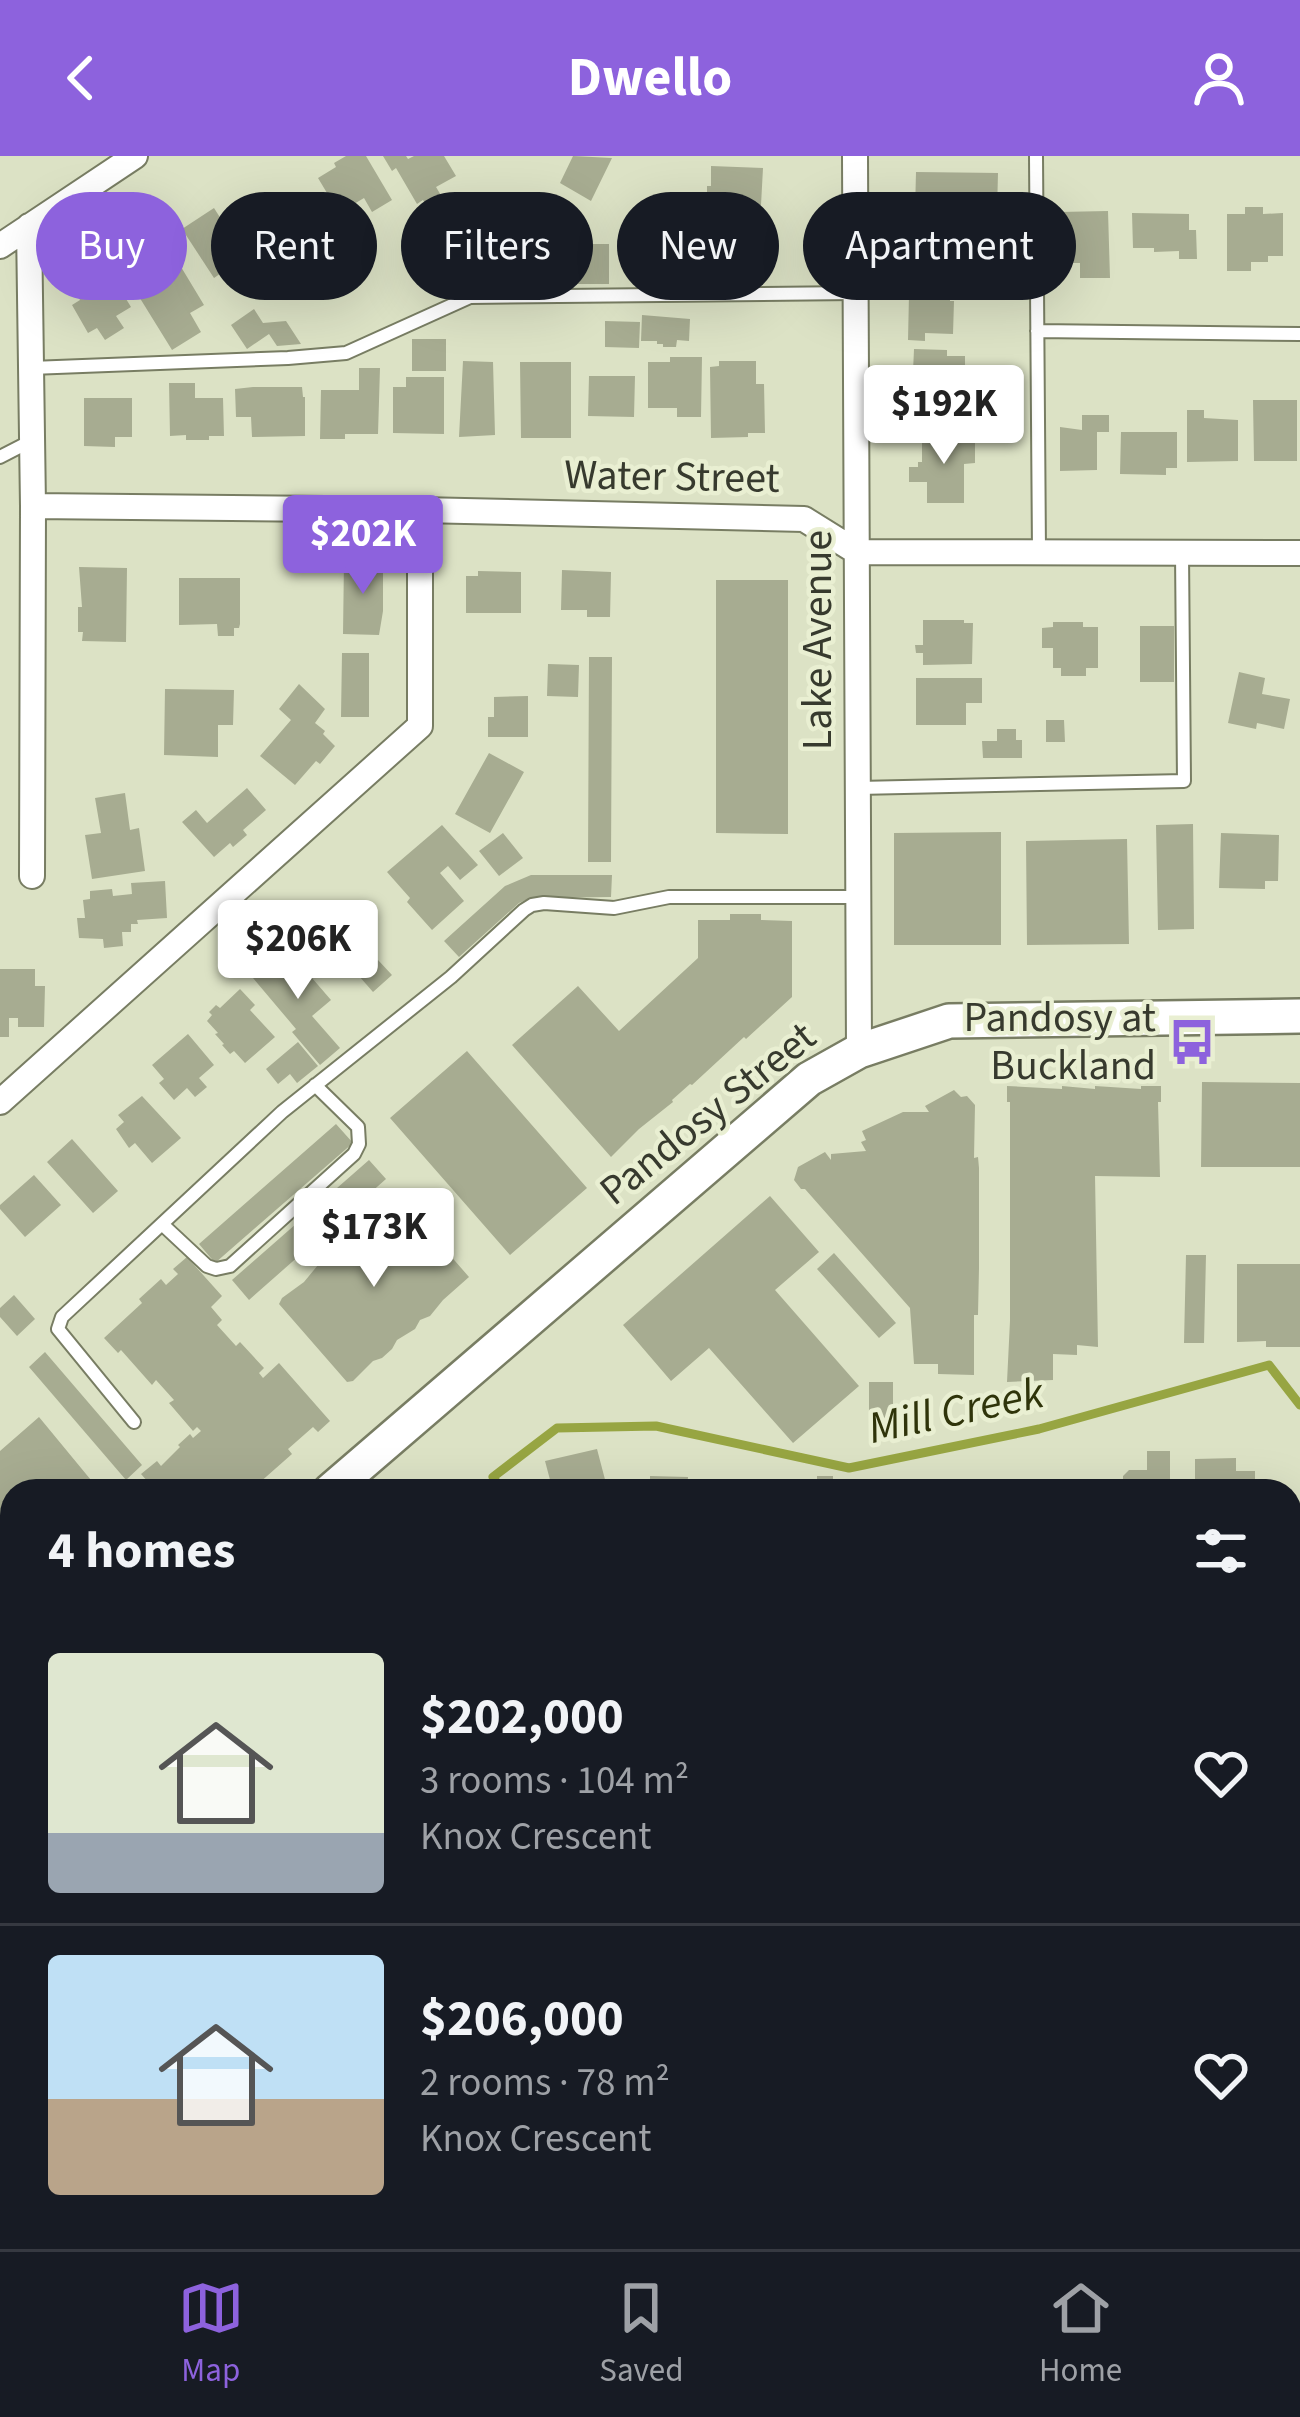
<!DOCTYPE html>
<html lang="en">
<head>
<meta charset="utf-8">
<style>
	:root { --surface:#171b24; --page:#242831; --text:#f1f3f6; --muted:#9ea1a6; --line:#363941; --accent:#8d62dd }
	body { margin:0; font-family:"Source Sans 3",sans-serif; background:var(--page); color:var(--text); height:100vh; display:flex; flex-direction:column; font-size:45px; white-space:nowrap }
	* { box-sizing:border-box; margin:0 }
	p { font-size:39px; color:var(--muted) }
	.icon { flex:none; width:66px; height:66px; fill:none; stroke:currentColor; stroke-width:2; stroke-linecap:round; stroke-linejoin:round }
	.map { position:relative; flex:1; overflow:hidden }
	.side { position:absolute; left:0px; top:1323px; width:1302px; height:771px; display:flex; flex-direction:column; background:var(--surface); border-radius:36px 36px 0 0; box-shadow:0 12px 48px #0002 }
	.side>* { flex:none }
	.guide { position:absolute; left:36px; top:36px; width:1230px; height:108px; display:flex; gap:24px }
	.price { position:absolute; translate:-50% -102px; padding:0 27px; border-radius:12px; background:#fff; color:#222; font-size:39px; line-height:78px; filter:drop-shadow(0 3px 6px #0008) }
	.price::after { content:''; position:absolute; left:50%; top:72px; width:36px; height:27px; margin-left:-18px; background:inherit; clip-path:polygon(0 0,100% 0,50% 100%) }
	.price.active { background:var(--accent); color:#fff }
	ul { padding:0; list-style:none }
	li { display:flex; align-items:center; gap:36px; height:300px; padding:0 48px }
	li+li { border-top:3px solid var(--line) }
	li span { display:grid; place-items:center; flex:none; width:336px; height:240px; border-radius:12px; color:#555 }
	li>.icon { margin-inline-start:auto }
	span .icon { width:144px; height:144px; fill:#fffc; stroke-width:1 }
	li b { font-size:51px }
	h2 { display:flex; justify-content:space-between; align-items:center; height:144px; padding:0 48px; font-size:51px }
	.pill { padding:0 42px; border-radius:54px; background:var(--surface); box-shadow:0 12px 48px #0002; font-size:42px; line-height:108px }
	.pill.active { background:var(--accent); color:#fff }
	header { display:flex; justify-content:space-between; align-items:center; height:156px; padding:0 48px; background:var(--accent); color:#fff; font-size:54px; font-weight:700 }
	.menu { display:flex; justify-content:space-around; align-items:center; height:168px; border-top:3px solid var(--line); background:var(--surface); font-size:33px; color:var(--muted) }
	.menu a { display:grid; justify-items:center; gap:6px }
	.menu .active { color:var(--accent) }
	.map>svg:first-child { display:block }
	.green { fill:#aebb6e }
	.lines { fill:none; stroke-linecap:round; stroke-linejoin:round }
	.stream { stroke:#97a542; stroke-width:9 }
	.building { fill:#a7ac91 }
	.service-casing { stroke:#787d63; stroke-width:16 }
	.minor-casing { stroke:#787d63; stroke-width:28 }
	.tertiary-casing { stroke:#787d63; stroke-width:32 }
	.secondary-casing { stroke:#787d63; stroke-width:38 }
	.service { stroke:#fff; stroke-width:12 }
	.minor { stroke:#fff; stroke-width:24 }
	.tertiary { stroke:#fff; stroke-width:27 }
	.secondary { stroke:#fff; stroke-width:33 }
	.labels { text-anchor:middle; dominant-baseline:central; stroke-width:9; stroke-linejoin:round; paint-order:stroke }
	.street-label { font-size:42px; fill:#373a2e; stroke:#e9efd2 }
	.poi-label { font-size:42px; fill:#373a2e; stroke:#e9efd2; text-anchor:end }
	.water-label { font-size:45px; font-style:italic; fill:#2f340a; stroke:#e9efd2 }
</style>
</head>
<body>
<header><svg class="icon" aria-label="back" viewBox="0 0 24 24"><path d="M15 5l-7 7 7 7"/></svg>Dwello<svg class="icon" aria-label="person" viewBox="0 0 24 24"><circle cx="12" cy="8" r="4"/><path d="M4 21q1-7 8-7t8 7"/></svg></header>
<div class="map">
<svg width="1300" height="2093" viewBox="0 0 1300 2093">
	<rect width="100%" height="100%" fill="#dce2c5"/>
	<path class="green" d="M 1290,2031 L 1300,2031 L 1300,2093 L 1040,2093 L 1040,2082 L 1290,2082 Z"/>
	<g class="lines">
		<path class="stream" d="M 502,1335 L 493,1321 L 557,1272 L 656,1270 L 849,1312 L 1039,1273 L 1269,1209 L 1300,1249
			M 125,2082 L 125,2093"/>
	</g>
	<path class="building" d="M 346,0 L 366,0 L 392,44 L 372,56 L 364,42 L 339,57 L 318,22 L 336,11 L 334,7 Z
		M 383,0 L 406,0 L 408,3 L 414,0 L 444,0 L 456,20 L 436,31 L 448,51 L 432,60 L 423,44 L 417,48 L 396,12 L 392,15 Z
		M 573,0 L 612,2 L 591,45 L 560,27 Z
		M 711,10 L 763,12 L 761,49 L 711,48 L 711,39 L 707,39 L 707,30 L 711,30 Z
		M 916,16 L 998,17 L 997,56 L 915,55 Z
		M 294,41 L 320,89 L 292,106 L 299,119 L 284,128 L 246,71 Z
		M 1245,51 L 1263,51 L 1263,58 L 1283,57 L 1283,100 L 1268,100 L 1268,106 L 1251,106 L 1251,115 L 1227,115 L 1227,58 L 1245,58 Z
		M 214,52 L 237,88 L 243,85 L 264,118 L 240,133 L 227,113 L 214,122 L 182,73 Z
		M 1108,55 L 1110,122 L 1080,122 L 1080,107 L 1060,107 L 1059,56 Z
		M 1132,57 L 1189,58 L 1189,74 L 1196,74 L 1197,103 L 1179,103 L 1179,95 L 1154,96 L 1154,92 L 1133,92 Z
		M 914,66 L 959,67 L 958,83 L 961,83 L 961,96 L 964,96 L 964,110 L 923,110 L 924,92 L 914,92 Z
		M 1022,70 L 1022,120 L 993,120 L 993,71 Z
		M 743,81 L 743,98 L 753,98 L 753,104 L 763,104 L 763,129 L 718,129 L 718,126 L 714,126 L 714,116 L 665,116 L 665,82 Z
		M 576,88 L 609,88 L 609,128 L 571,128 L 571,101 L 576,101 Z
		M 149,91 L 154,100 L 169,91 L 204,149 L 190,157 L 201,176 L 172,194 L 125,118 L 139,109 L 134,101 Z
		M 104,107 L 131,151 L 116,160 L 124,172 L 105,184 L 97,172 L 88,177 L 72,149 L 80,144 L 75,136 L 79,134 L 75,129 L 91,120 L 89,116 Z
		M 909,139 L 950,141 L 950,145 L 954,145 L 953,178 L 925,177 L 925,185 L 908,184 Z
		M 254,153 L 263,167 L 286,165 L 301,188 L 277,190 L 269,178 L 247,193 L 231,169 Z
		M 642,159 L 690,163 L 689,185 L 677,184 L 676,191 L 663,191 L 663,188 L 657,188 L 657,185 L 641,185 Z
		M 605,165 L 640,166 L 639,192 L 605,191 Z
		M 412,183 L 446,183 L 446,215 L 412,215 Z
		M 914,193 L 947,194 L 947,200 L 965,200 L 965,227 L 971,227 L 971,248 L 912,249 L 913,236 L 903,236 L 903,216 L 913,216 Z
		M 670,201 L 702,201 L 701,261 L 677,261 L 677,252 L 648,252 L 648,206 L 670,206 Z
		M 463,205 L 493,206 L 495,279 L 459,281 Z
		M 719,205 L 756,205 L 756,228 L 764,228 L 765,277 L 748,277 L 748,281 L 711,282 L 710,211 L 719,210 Z
		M 520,206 L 571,206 L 571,282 L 521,282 Z
		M 359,212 L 380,212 L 378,278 L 345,278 L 345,283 L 320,283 L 321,234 L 359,234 Z
		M 589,220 L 635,220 L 634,261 L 588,260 Z
		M 406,221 L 444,221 L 444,278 L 393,277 L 393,231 L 406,231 Z
		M 992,221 L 1022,221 L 1022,268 L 977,268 L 977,240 L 992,240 Z
		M 169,227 L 195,227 L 195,242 L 223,242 L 224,280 L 209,280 L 209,284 L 186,284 L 186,279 L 170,280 Z
		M 253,231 L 302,231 L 303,241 L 305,241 L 305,280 L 252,281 L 251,261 L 236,261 L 235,233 Z
		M 84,242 L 132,242 L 132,281 L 115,281 L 115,291 L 84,290 Z
		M 1253,244 L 1297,244 L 1297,305 L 1254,305 Z
		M 1187,254 L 1204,254 L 1204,262 L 1238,264 L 1238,305 L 1187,306 Z
		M 1082,259 L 1109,259 L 1109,276 L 1097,276 L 1097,314 L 1060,315 L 1060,271 L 1082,274 Z
		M 1121,276 L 1177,276 L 1177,312 L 1166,312 L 1166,319 L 1120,318 Z
		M 922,279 L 975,279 L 975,307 L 964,308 L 964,347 L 927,347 L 927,326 L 909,326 L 909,311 L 918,311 L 918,306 L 922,306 Z
		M 344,405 L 383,405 L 383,455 L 379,479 L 343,478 Z
		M 79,411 L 127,412 L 126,486 L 82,485 L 83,476 L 78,476 L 78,451 L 82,451 Z
		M 562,414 L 611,416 L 610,461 L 587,461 L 587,454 L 561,454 Z
		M 478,415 L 521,416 L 521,457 L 466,457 L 466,420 L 478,420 Z
		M 179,422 L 240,422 L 240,468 L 239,472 L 234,472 L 234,480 L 218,480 L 217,468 L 179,469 Z
		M 716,424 L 788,424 L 788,678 L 716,677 Z
		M 923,464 L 964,464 L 964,467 L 973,467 L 972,508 L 923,509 L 923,497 L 916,497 L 915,489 L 923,489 Z
		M 1053,466 L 1083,466 L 1083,471 L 1098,471 L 1098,512 L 1086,512 L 1086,520 L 1061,520 L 1061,512 L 1053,512 L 1053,492 L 1042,492 L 1042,472 L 1053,471 Z
		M 1140,470 L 1174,470 L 1174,526 L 1140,526 Z
		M 342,497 L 369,497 L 369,561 L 341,561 Z
		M 589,501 L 612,501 L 611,706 L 588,706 Z
		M 548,508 L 579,509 L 578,541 L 547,540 Z
		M 1239,516 L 1265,522 L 1262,538 L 1290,543 L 1284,573 L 1257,567 L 1256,573 L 1228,567 Z
		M 916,522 L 982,522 L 982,547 L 966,547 L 966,569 L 916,569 Z
		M 299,528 L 325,553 L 315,567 L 325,575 L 323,578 L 335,590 L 320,608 L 316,605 L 295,629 L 260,600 L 291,564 L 279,553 Z
		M 165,533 L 234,534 L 233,569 L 218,569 L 218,601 L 164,599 Z
		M 528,540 L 528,581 L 488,581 L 488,561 L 494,561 L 494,541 Z
		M 1046,564 L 1064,564 L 1065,586 L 1046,586 Z
		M 997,573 L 1016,573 L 1016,584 L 1022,584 L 1022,602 L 983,602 L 982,585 L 997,585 Z
		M 489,597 L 524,616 L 490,677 L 455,658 Z
		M 247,632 L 266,654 L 243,674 L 247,679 L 233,691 L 230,687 L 214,701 L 182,666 L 196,654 L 207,667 Z
		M 125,637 L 130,674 L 139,672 L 145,715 L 92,723 L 85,679 L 101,677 L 95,642 Z
		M 1193,668 L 1194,773 L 1158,774 L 1156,669 Z
		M 442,669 L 478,709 L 460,724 L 448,710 L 440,717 L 464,745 L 432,774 L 407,746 L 410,742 L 387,716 Z
		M 1001,676 L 1001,789 L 894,789 L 894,677 Z
		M 503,677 L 523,702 L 499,720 L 479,695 Z
		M 1221,677 L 1279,679 L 1278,725 L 1265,725 L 1265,733 L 1219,732 Z
		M 1127,683 L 1129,788 L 1027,789 L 1026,685 Z
		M 531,719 L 612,719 L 611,741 L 530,742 L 519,747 L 459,801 L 444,785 L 505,730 Z
		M 165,725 L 167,762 L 137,764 L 138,768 L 131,768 L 131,776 L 122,776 L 123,790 L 104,792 L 103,783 L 79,782 L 77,762 L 85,762 L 83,744 L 90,743 L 90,735 L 112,733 L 113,740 L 132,738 L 131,727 Z
		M 332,751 L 370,793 L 341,818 L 305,776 Z
		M 730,758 L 761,758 L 761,764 L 792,765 L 792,841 L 746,883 L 744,881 L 692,929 L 690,928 L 672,944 L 673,946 L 639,973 L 611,1001 L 512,889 L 578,830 L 619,875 L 698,802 L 698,764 L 730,764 Z
		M 286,792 L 331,844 L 312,860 L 340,892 L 320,909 L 292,876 L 296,873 L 253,822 L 266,810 L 263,807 L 270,801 L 272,804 Z
		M 378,804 L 392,819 L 373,836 L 359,820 Z
		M 0,813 L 35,813 L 35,830 L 45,830 L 44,871 L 18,871 L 18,862 L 9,862 L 9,881 L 0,881 Z
		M 240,833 L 255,849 L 250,854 L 275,881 L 245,907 L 234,895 L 230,898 L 222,889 L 224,888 L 215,878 L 218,877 L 207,865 L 212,859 L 209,856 L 216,849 L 220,852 Z
		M 188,878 L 214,909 L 199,922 L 207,931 L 195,941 L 187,932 L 174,944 L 159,927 L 164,923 L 152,909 Z
		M 298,886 L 318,910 L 297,927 L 290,918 L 278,928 L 266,913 Z
		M 467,895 L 587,1032 L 510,1099 L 390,962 Z
		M 1202,926 L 1300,927 L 1300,1011 L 1201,1011 Z
		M 1007,930 L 1062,933 L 1062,930 L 1095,933 L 1095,930 L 1141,933 L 1141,930 L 1161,930 L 1161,946 L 1158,946 L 1160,1021 L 1095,1020 L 1098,1191 L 1077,1189 L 1077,1199 L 1053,1198 L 1053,1224 L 1007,1226 L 1010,1165 L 1010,946 L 1007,946 Z
		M 954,934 L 961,941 L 967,940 L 975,949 L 974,1002 L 978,1001 L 979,1012 L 979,1112 L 978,1159 L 974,1159 L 974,1219 L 938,1218 L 938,1208 L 914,1208 L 910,1152 L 805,1033 L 801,1033 L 794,1024 L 798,1011 L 825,996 L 831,1004 L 831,998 L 866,995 L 861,986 L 866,984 L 862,975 L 903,956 L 929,956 L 925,950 Z
		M 142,940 L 181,982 L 152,1007 L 135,987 L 129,992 L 116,973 L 124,966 L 118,959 Z
		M 336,968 L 353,987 L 215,1107 L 199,1088 Z
		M 72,983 L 118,1035 L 93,1057 L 47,1006 Z
		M 369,1004 L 386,1023 L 249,1144 L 232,1124 Z
		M 34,1019 L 61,1049 L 25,1081 L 0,1053 L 0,1049 Z
		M 770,1040 L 819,1096 L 775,1134 L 859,1230 L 793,1287 L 709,1192 L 671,1225 L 623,1169 Z
		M 400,1042 L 469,1121 L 443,1144 L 430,1160 L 420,1164 L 415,1173 L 397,1184 L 392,1193 L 382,1202 L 373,1205 L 353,1225 L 347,1226 L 279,1148 L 282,1142 L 304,1126 L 318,1109 L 328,1105 L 332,1097 L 341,1089 L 350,1086 L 355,1076 Z
		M 834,1097 L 896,1167 L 879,1182 L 817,1113 Z
		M 1186,1099 L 1206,1099 L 1204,1187 L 1184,1187 Z
		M 187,1101 L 222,1140 L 211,1151 L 222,1164 L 217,1169 L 236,1190 L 240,1186 L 264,1212 L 259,1217 L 263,1222 L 279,1207 L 330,1265 L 318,1276 L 313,1271 L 288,1293 L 292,1298 L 250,1335 L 156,1335 L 141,1318 L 157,1305 L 161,1310 L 180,1291 L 178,1289 L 190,1278 L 193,1282 L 201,1275 L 197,1271 L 193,1275 L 169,1247 L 174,1244 L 156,1224 L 152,1229 L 121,1194 L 118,1197 L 104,1182 L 142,1147 L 139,1143 L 161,1123 L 166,1129 L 178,1118 L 173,1113 Z
		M 1237,1108 L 1300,1108 L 1300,1191 L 1266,1191 L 1266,1185 L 1237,1186 Z
		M 14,1139 L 35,1163 L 17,1180 L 0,1161 L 0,1152 Z
		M 45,1196 L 142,1309 L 126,1324 L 29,1211 Z
		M 869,1226 L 893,1226 L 893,1278 L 869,1278 Z
		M 39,1261 L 100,1335 L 12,1335 L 12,1372 L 0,1358 L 0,1295 Z
		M 597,1293 L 608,1335 L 553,1335 L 545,1305 Z
		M 1147,1295 L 1170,1295 L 1170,1335 L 1123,1335 L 1123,1320 L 1129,1314 L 1147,1314 Z
		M 1236,1302 L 1236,1315 L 1255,1315 L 1255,1324 L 1261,1325 L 1271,1335 L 1195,1335 L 1195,1303 Z
		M 650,1320 L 688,1321 L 687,1335 L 650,1335 Z
		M 817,1320 L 833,1320 L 833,1335 L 817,1335 Z
		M 0,1451 L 12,1465 L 12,1522 L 0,1535 Z
		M 1290,1641 L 1300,1641 L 1300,1668 L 1290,1668 Z
		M 1290,1702 L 1300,1702 L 1300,1755 L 1290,1755 Z
		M 12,1703 L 12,1855 L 4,1862 L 0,1857 L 0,1714 Z
		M 1290,1791 L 1300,1791 L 1300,1835 L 1290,1835 Z
		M 1290,1954 L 1300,1954 L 1300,2008 L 1290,2008 Z
		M 5,2036 L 12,2036 L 12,2082 L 58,2082 L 60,2093 L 1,2093 L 0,2087 L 4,2087 L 3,2055 L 7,2055 Z
		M 205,2082 L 428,2082 L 428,2093 L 205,2093 Z
		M 570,2082 L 697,2082 L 697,2093 L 603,2093 L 603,2089 L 570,2089 Z
		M 837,2082 L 920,2082 L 920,2086 L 837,2089 Z"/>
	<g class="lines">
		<defs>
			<path id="service" d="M 1036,0 L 1039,396
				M 1037,175 L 1300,178
				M 31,212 L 288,202 L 346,197 L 470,141 L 855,137
				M 0,301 L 31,285
				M 858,632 L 1184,625 L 1182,397
				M 162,1068 L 207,1110 L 216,1113 L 230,1110 L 354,998 L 359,988 L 358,971 L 315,929
				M 134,1266 L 58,1173 L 62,1161 L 282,956 L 451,821 L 524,754 L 532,749 L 544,747 L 614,752 L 669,741 L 857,741
				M 1290,1675 L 1300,1675
				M 1290,1885 L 1300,1885
				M 758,2082 L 758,2093"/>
			<path id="minor" d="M 855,0 L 859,895
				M 29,70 L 33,350 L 32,720
				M 0,90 L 135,0
				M 33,350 L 420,354 L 804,363 L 857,396 L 1300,397
				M 0,946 L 420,570 L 420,354
				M 1290,1488 L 1300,1488
				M 991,2093 L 991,2082"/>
			<path id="tertiary" d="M 507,2093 L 507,2082"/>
			<path id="secondary" d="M 330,1335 L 809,923 L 859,895 L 949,865 L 1300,860
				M 0,1620 L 12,1609"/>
		</defs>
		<use href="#service" class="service-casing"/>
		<use href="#minor" class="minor-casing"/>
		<use href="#tertiary" class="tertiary-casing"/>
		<use href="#secondary" class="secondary-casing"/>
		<use href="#service" class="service"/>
		<use href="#minor" class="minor"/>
		<use href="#tertiary" class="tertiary"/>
		<use href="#secondary" class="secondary"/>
	</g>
	<defs>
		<symbol id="bus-bare" viewBox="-9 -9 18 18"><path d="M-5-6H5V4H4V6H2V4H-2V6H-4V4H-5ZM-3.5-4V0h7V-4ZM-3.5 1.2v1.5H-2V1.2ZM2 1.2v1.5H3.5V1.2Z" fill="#8d62dd" stroke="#e9efd2" stroke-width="2.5" paint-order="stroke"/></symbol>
	</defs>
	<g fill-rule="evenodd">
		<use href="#bus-bare" x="1159" y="853" width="66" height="66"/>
	</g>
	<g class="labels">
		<g class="street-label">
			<text transform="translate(672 321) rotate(1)">Water Street</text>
			<text transform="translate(818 484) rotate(-90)">Lake Avenue</text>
			<text transform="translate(708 958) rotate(-39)">Pandosy Street</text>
		</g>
		<g class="poi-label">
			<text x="1156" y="862">Pandosy at<tspan x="1156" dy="48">Buckland</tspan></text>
		</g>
		<g class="water-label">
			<text transform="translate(956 1255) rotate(-12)">Mill Creek</text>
		</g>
	</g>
</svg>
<b class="price" style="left:944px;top:311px">$192K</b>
<b class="price active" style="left:363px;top:441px">$202K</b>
<b class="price" style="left:298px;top:846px">$206K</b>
<b class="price" style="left:374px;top:1134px">$173K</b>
<div class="guide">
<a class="pill active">Buy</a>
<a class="pill">Rent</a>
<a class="pill">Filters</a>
<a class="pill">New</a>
<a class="pill">Apartment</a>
</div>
<section class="side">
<h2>4 homes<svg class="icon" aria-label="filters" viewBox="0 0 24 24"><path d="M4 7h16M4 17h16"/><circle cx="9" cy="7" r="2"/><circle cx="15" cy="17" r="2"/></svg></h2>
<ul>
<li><span style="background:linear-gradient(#dfe7d0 75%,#9aa5b1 0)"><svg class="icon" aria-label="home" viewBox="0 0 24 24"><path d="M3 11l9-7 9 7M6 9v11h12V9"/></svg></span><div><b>$202,000</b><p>3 rooms · 104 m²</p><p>Knox Crescent</p></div><svg class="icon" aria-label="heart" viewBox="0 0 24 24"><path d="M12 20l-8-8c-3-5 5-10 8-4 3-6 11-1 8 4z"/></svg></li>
<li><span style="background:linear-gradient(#bfe0f5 60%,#b9a48a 0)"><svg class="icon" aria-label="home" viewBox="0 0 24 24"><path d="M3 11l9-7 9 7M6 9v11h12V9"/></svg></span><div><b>$206,000</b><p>2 rooms · 78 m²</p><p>Knox Crescent</p></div><svg class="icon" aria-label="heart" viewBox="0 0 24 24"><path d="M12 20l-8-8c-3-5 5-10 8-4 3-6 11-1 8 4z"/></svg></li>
</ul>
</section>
</div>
<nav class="menu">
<a class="active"><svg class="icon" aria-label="map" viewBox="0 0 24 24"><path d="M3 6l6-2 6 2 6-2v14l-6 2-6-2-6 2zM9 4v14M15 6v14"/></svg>Map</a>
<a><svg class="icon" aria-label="saved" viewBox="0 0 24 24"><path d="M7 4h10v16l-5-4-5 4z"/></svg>Saved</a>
<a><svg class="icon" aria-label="home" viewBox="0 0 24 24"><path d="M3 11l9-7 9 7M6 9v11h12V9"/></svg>Home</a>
</nav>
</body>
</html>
